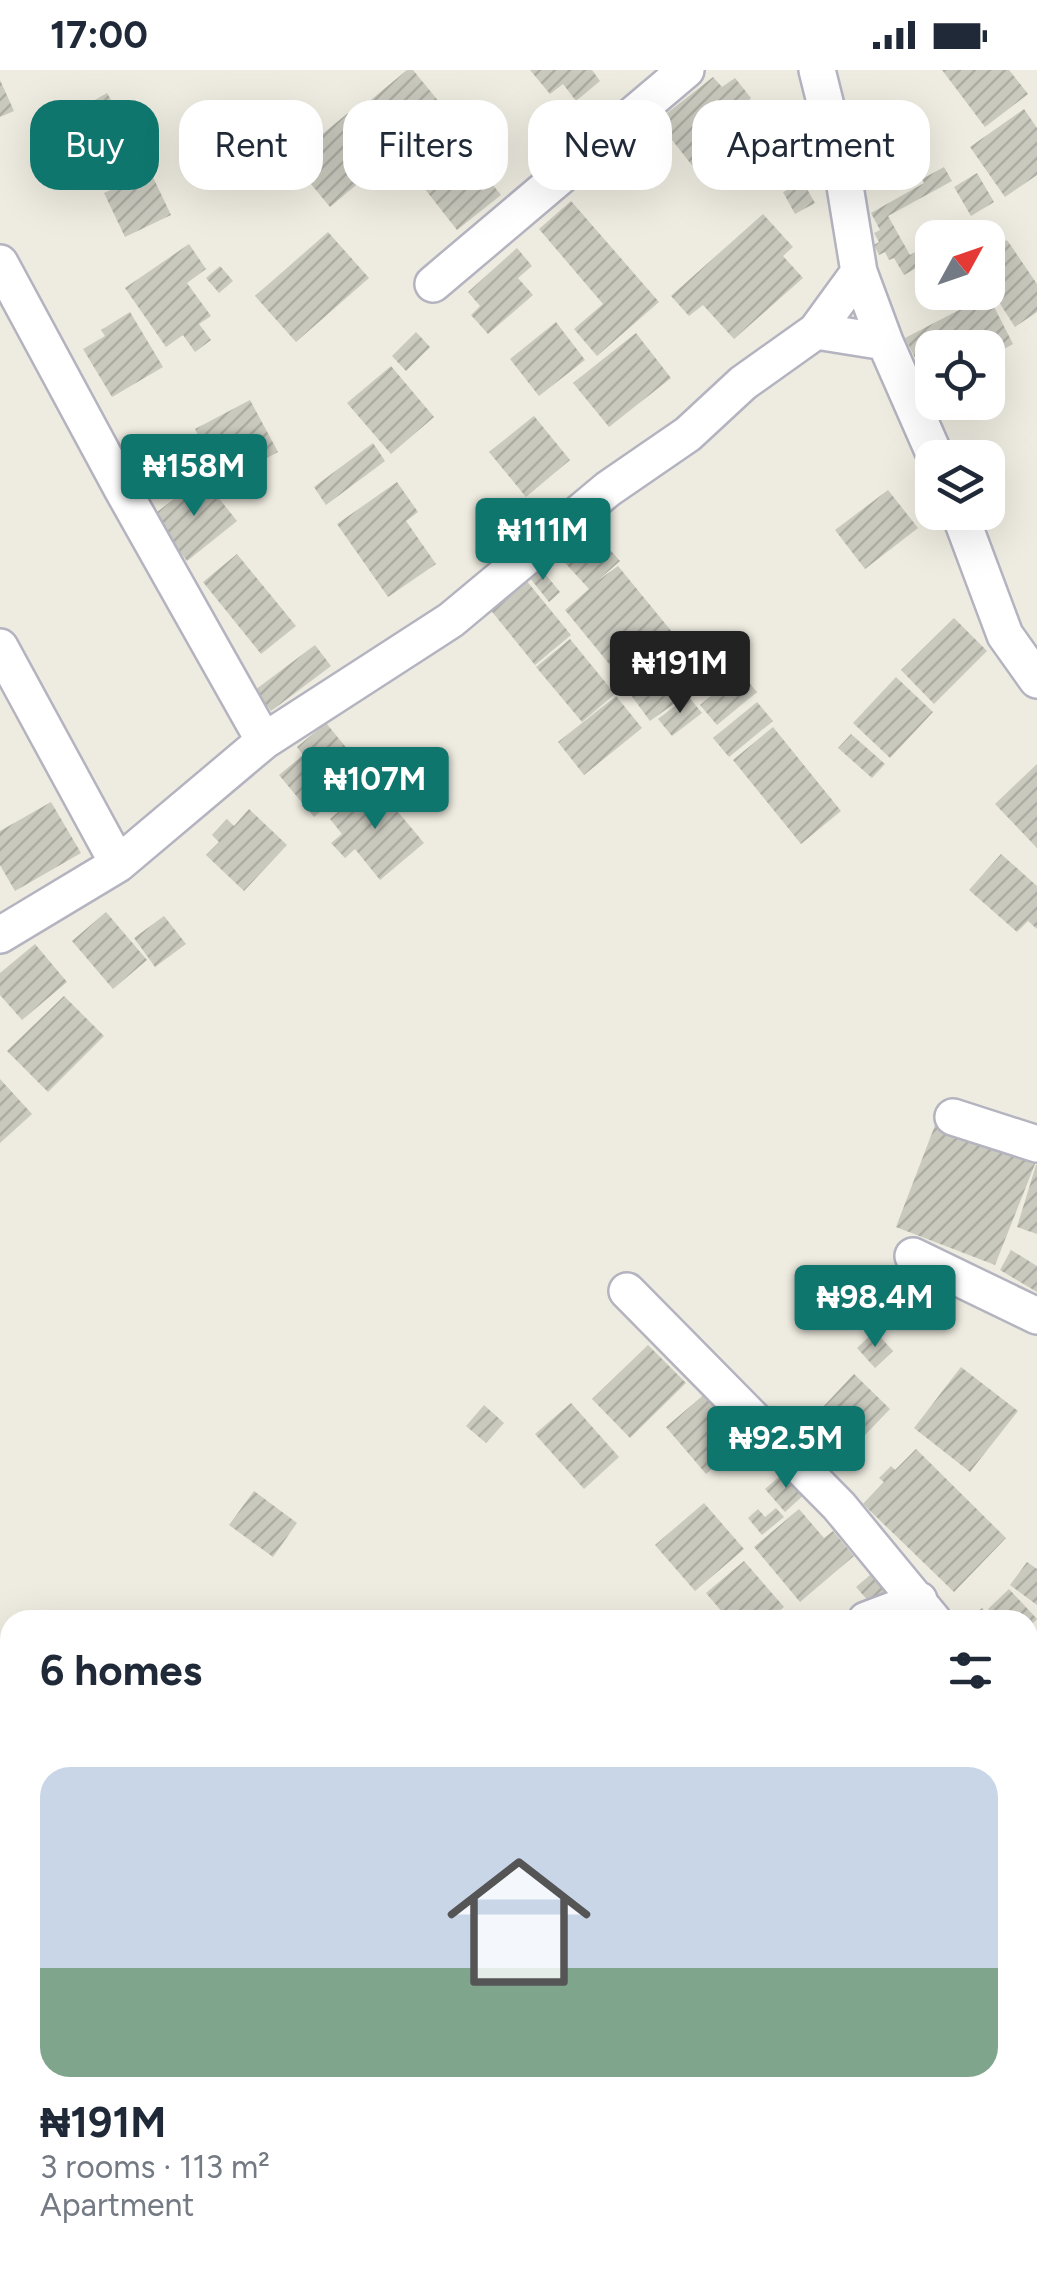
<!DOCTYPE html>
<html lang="en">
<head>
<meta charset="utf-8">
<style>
	:root { --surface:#fff; --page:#f6f6f7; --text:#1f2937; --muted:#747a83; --line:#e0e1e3; --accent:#0f766e }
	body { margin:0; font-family:Figtree,sans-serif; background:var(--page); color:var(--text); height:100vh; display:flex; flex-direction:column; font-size:38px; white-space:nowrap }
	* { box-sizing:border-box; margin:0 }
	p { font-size:32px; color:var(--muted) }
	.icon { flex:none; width:55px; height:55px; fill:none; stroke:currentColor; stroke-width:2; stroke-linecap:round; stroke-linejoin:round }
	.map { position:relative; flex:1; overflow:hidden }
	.side { position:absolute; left:0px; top:1540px; width:1038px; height:672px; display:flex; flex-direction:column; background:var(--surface); border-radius:30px 30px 0 0; box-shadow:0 10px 40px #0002 }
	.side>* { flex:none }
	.hud { position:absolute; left:30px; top:30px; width:978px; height:90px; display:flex; gap:20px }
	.needle { width:65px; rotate:50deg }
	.fabs { position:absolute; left:915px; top:150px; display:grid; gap:20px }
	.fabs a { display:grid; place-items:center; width:90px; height:90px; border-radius:20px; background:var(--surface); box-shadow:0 10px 40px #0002; font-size:50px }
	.price { position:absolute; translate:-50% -85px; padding:0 22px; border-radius:10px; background:var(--accent); color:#fff; font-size:32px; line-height:65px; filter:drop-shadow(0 2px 5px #0008) }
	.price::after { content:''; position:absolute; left:50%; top:60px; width:30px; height:22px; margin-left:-15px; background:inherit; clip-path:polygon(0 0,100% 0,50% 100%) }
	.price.selected { background:#222; color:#fff }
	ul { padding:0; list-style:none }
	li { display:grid; align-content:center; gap:20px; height:530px; padding:0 40px }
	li+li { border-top:2px solid var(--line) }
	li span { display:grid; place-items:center; height:310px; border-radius:30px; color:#555 }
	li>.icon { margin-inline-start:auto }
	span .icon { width:180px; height:180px; fill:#fffc; stroke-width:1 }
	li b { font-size:42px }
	h2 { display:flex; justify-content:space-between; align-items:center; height:120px; padding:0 40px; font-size:42px }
	.pill { padding:0 35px; border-radius:30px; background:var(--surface); box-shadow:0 10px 40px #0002; font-size:35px; line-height:90px }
	.pill.selected { background:var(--accent); color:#fff }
	.status { display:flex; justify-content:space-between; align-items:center; height:70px; padding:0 50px; background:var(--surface); direction:ltr }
	.status svg { height:28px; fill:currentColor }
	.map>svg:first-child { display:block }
	.building { fill:url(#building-hatch) }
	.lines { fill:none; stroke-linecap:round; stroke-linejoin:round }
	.street-casing { stroke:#b4b3c0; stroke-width:40 }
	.street { stroke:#fff; stroke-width:35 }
</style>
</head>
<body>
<div class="status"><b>17:00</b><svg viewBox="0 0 49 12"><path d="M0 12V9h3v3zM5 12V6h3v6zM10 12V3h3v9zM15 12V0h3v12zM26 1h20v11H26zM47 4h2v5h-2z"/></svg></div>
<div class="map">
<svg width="1037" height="2211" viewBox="0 0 1037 2211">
	<defs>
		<pattern id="building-hatch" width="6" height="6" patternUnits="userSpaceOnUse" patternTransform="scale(2.5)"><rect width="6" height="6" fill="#cac9be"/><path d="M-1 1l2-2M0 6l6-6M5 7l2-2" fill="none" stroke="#aeada4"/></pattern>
	</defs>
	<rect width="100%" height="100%" fill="#eeebe0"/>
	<path class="building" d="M 407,0 L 413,0 L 440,33 L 390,75 L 360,39 Z
		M 530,0 L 592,0 L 600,11 L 576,31 L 563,14 L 550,24 Z
		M 942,0 L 1009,0 L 1028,24 L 985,57 Z
		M 713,7 L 722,17 L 735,8 L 751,28 L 741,36 L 753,52 L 695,99 L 657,51 Z
		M 0,10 L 14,41 L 0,47 Z
		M 107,23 L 141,81 L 87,113 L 53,54 Z
		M 1024,39 L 1037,58 L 1037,105 L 1005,127 L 970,77 Z
		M 348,43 L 386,90 L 330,137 L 291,90 Z
		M 442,52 L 501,125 L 457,160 L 399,86 Z
		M 944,97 L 952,111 L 888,146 L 910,185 L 932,173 L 932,189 L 904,205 L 894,188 L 889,190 L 885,182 L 879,185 L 874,175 L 879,172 L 874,163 L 880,160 L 871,143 L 924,113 L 922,109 Z
		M 150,101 L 171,145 L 125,167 L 104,123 Z
		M 977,103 L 994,132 L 971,146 L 954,117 Z
		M 803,112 L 815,133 L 795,144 L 783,122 Z
		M 571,131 L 659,232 L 597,286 L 574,259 L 603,234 L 539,159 Z
		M 763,144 L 793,177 L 783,186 L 803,208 L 734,269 L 703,235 L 689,246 L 671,226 Z
		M 976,150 L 986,168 L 943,168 Z
		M 328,162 L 369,208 L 296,272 L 255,226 Z
		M 1007,170 L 1037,214 L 1037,242 L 1015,257 L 988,215 L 988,183 Z
		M 189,174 L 206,199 L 187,213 L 211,246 L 199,254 L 211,270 L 195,282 L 183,265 L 166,277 L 125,218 Z
		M 517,178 L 532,196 L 518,208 L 533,225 L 488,264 L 471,245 L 480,236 L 468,222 Z
		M 220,196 L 233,211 L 219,223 L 206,208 Z
		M 988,225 L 1013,274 L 988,288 L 988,278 L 932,278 L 932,322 L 905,268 Z
		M 130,242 L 163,297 L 112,327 L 83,279 L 105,266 L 101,260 Z
		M 556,252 L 585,290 L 539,326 L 510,289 Z
		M 416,262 L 430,277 L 406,301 L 392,286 Z
		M 636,263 L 671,308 L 609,357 L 573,313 Z
		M 391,296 L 434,347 L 391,384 L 347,333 Z
		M 250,330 L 278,382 L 223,412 L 195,359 Z
		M 534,346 L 570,390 L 526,427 L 489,382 Z
		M 373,373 L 385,391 L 326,435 L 314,417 Z
		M 202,407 L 237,451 L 187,491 L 152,446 Z
		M 397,412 L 418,442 L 406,451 L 436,494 L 388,527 L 337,454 Z
		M 888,420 L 918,458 L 865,499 L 835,460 Z
		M 589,456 L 620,491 L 596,512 L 618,496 L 677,568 L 623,611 L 565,540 L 589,519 L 557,484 Z
		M 237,484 L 296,556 L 261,584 L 203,512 Z
		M 537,494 L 560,522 L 549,532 L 526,503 Z
		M 525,509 L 571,565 L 535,595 L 489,538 Z
		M 954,548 L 987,581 L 934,634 L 901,600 Z
		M 570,569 L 615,624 L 582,652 L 536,597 Z
		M 315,575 L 331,596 L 271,641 L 255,620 Z
		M 671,590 L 693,620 L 650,651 L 628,621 Z
		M 740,602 L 757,622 L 717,655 L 700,635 Z
		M 896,607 L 933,642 L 890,688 L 853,653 Z
		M 616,626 L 642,658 L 584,705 L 558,672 Z
		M 688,626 L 702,643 L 672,666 L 658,649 Z
		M 757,632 L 773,651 L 729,687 L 713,668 Z
		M 326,653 L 367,703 L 314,747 L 279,705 L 303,685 L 297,677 Z
		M 773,657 L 841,741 L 801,774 L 733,690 Z
		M 851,664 L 885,694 L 872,708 L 838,678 Z
		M 1037,694 L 1037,778 L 995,734 Z
		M 373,712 L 424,773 L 380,810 L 355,779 L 345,788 L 331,773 L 342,764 L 330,749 Z
		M 51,732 L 81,783 L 15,821 L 0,795 L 0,761 Z
		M 249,739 L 287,775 L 244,821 L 206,785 L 219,772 L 212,765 L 227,749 L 234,756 Z
		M 1001,784 L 1037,816 L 1037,859 L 1028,851 L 1017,862 L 969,820 Z
		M 106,842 L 147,890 L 113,919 L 72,871 Z
		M 164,846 L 186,874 L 155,897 L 134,868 Z
		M 35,874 L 67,912 L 22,950 L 0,925 L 0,903 Z
		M 64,926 L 104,966 L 48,1022 L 7,981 Z
		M 0,1009 L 32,1044 L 0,1073 Z
		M 937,1050 L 1037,1089 L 995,1195 L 896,1157 Z
		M 1036,1095 L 1037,1095 L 1037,1164 L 1017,1157 Z
		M 1011,1180 L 1037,1196 L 1037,1222 L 1000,1200 Z
		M 875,1261 L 893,1281 L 875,1298 L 857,1278 Z
		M 648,1275 L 686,1313 L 630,1368 L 592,1329 Z
		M 961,1297 L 1018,1341 L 970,1402 L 914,1358 Z
		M 854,1304 L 890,1339 L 842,1389 L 806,1355 Z
		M 707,1322 L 754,1363 L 706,1404 L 666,1357 Z
		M 571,1333 L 619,1387 L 584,1419 L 535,1364 Z
		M 484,1335 L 504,1353 L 486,1373 L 466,1356 Z
		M 916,1379 L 1006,1468 L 954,1522 L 863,1434 L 884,1412 L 879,1408 L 891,1396 L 895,1400 Z
		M 787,1400 L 806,1423 L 785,1442 L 765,1419 Z
		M 254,1421 L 297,1453 L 273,1487 L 229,1455 Z
		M 704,1433 L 744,1479 L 695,1521 L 655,1475 Z
		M 776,1438 L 784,1447 L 762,1465 L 748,1448 L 758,1439 L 765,1447 Z
		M 799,1439 L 824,1468 L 833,1461 L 854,1486 L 800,1532 L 754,1477 Z
		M 744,1491 L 784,1537 L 769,1550 L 729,1550 L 706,1523 Z
		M 1027,1492 L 1037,1499 L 1037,1535 L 1010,1515 Z
		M 877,1499 L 892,1516 L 871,1534 L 856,1517 Z
		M 1009,1519 L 1037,1549 L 1028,1559 L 1028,1550 L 998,1550 L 988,1539 Z
		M 982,1538 L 993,1550 L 968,1550 Z
		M 1037,1615 L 1037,1640 L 1028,1632 L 1028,1626 Z
		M 1037,1709 L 1037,1732 L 1028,1737 L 1028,1714 Z
		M 1037,1740 L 1037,1789 L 1028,1794 L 1028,1745 Z
		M 1037,1825 L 1037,1875 L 1032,1877 L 1028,1868 L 1028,1829 Z
		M 1037,1960 L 1037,2011 L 1028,2015 L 1028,1965 Z
		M 0,2071 L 10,2081 L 10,2108 L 0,2118 Z
		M 65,2202 L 104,2202 L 108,2211 L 68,2211 Z
		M 144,2202 L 169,2202 L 160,2211 L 152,2211 Z
		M 256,2202 L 315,2202 L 307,2211 L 248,2211 Z
		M 725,2202 L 772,2202 L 786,2211 L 739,2211 Z
		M 823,2202 L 866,2202 L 860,2211 L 817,2211 Z"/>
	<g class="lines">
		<defs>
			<path id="street" d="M 817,0 L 843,104 L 859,202 L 885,272 L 936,388
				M 0,193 L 122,419 L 264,671
				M 433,214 L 686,0
				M 816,261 L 885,272
				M 959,442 L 1005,565 L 1037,610
				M 0,577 L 118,794
				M 0,865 L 118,794 L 264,671 L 451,550 L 608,419 L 688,364 L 743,313 L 816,261 L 859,202
				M 953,1047 L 1037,1074
				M 913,1186 L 1037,1246
				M 627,1221 L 839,1436 L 933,1550
				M 866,1550 L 919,1530
				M 1028,1662 L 1037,1672
				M 1028,1915 L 1037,1910
				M 423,2202 L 435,2211
				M 804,2211 L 809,2202"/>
		</defs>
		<use href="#street" class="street-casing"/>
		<use href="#street" class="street"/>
	</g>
</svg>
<div class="fabs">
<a><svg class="needle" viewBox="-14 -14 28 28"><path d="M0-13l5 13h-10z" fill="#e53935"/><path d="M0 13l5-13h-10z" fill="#747a83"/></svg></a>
<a><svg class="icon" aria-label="locate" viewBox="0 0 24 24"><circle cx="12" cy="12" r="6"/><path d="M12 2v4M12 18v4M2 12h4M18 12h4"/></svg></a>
<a><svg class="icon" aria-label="layers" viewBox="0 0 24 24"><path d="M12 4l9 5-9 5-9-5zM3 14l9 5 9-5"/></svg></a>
</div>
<b class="price" style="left:194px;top:449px">₦158M</b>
<b class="price" style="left:543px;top:513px">₦111M</b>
<b class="price selected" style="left:680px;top:646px">₦191M</b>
<b class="price" style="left:375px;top:762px">₦107M</b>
<b class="price" style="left:875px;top:1280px">₦98.4M</b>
<b class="price" style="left:786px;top:1421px">₦92.5M</b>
<div class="hud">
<a class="pill selected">Buy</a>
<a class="pill">Rent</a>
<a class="pill">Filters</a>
<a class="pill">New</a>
<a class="pill">Apartment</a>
</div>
<section class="side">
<h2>6 homes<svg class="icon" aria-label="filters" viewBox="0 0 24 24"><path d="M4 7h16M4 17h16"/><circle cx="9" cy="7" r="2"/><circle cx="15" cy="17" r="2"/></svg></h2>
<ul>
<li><span style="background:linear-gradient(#c9d6e8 65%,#7fa58c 0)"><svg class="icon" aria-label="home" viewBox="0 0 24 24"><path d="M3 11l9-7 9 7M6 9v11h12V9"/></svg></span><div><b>₦191M</b><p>3 rooms · 113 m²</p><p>Apartment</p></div></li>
</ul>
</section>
</div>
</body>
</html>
